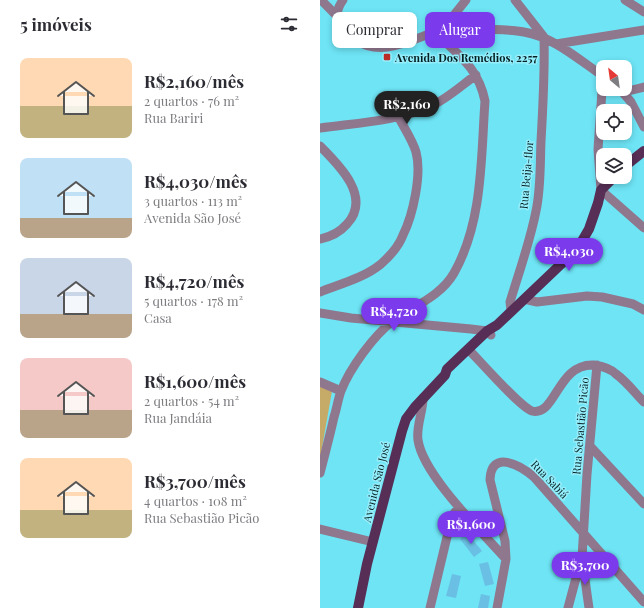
<!DOCTYPE html>
<html lang="pt">
<head>
<meta charset="utf-8">
<style>
	:root { --surface:#fff; --page:#f2f2f3; --text:#2b2b33; --muted:#7c7c81; --accent:#7c3aed }
	body { margin:0; font-family:"Playfair Display",serif; background:var(--page); color:var(--text); height:100vh; display:flex; flex-direction:column; font-size:15px; white-space:nowrap }
	* { box-sizing:border-box; margin:0 }
	p { font-size:13px; color:var(--muted) }
	.icon { flex:none; width:22px; height:22px; fill:none; stroke:currentColor; stroke-width:2; stroke-linecap:round; stroke-linejoin:round }
	.map { position:relative; flex:1; overflow:hidden }
	.details { display:flex; flex-direction:column; background:var(--surface); width:320px }
	.details>* { flex:none }
	.hud { position:absolute; left:12px; top:12px; width:252px; height:36px; display:flex; gap:8px }
	.needle { width:26px; rotate:331deg }
	.controls { position:absolute; left:276px; top:60px; display:grid; gap:8px }
	.controls a { display:grid; place-items:center; width:36px; height:36px; border-radius:8px; background:var(--surface); box-shadow:0 2px 6px #0003; font-size:20px }
	.price { position:absolute; translate:-50% -34px; padding:0 9px; border-radius:14px; background:var(--accent); color:#fff; font-size:13px; line-height:26px; filter:drop-shadow(0 1px 2px #0008) }
	.price::after { content:''; position:absolute; left:50%; top:24px; width:12px; height:9px; margin-left:-6px; background:inherit; clip-path:polygon(0 0,100% 0,50% 100%) }
	.price.on { background:#222; color:#fff }
	ul { padding:0; list-style:none }
	li { display:flex; align-items:center; gap:12px; height:100px; padding:0 20px }
	li span { display:grid; place-items:center; flex:none; width:112px; height:80px; border-radius:8px; color:#555 }
	li>.icon { margin-inline-start:auto }
	span .icon { width:48px; height:48px; fill:#fffc; stroke-width:1 }
	li b { font-size:17px }
	h2 { display:flex; justify-content:space-between; align-items:center; height:48px; padding:0 20px; font-size:17px }
	.chip { padding:0 14px; border-radius:8px; background:var(--surface); box-shadow:0 2px 6px #0003; font-size:14px; line-height:36px }
	.chip.on { background:var(--accent); color:#fff }
	main { display:flex; flex:1; min-height:0 }
	.map>svg:first-child { display:block }
	.green { fill:#c6aa68 }
	.building { fill:#6ac0e4 }
	.lines { fill:none; stroke-linecap:round; stroke-linejoin:round }
	.minor { stroke:#8f778e; stroke-width:9 }
	.major { stroke:#562e56; stroke-width:10 }
	.poi-dot { fill:#bb2c28; stroke:#95eefb; stroke-width:1.5 }
	.labels { text-anchor:middle; dominant-baseline:central; stroke-width:3; stroke-linejoin:round; paint-order:stroke }
	.poi-label { font-size:11px; font-weight:bold; fill:#052023; stroke:#95eefb; text-anchor:start }
	.street-label { font-size:11px; fill:#052023; stroke:#95eefb }
</style>
</head>
<body>
<main>
<section class="details">
<h2>5 imóveis<svg class="icon" aria-label="filters" viewBox="0 0 24 24"><path d="M4 7h16M4 17h16"/><circle cx="9" cy="7" r="2"/><circle cx="15" cy="17" r="2"/></svg></h2>
<ul>
<li><span style="background:linear-gradient(#ffd9b3 60%,#c2b280 0)"><svg class="icon" aria-label="home" viewBox="0 0 24 24"><path d="M3 11l9-7 9 7M6 9v11h12V9"/></svg></span><div><b>R$2,160/mês</b><p>2 quartos · 76 m²</p><p>Rua Bariri</p></div></li>
<li><span style="background:linear-gradient(#bfe0f5 75%,#b9a48a 0)"><svg class="icon" aria-label="home" viewBox="0 0 24 24"><path d="M3 11l9-7 9 7M6 9v11h12V9"/></svg></span><div><b>R$4,030/mês</b><p>3 quartos · 113 m²</p><p>Avenida São José</p></div></li>
<li><span style="background:linear-gradient(#c9d6e8 70%,#b9a48a 0)"><svg class="icon" aria-label="home" viewBox="0 0 24 24"><path d="M3 11l9-7 9 7M6 9v11h12V9"/></svg></span><div><b>R$4,720/mês</b><p>5 quartos · 178 m²</p><p>Casa</p></div></li>
<li><span style="background:linear-gradient(#f6c9c9 65%,#b9a48a 0)"><svg class="icon" aria-label="home" viewBox="0 0 24 24"><path d="M3 11l9-7 9 7M6 9v11h12V9"/></svg></span><div><b>R$1,600/mês</b><p>2 quartos · 54 m²</p><p>Rua Jandáia</p></div></li>
<li><span style="background:linear-gradient(#ffd9b3 65%,#c2b280 0)"><svg class="icon" aria-label="home" viewBox="0 0 24 24"><path d="M3 11l9-7 9 7M6 9v11h12V9"/></svg></span><div><b>R$3,700/mês</b><p>4 quartos · 108 m²</p><p>Rua Sebastião Picão</p></div></li>
</ul>
</section>
<div class="map">
<svg width="324" height="608" viewBox="0 0 324 608">
	<rect width="100%" height="100%" fill="#6ee4f5"/>
	<path class="green" d="M 0,386 L 12,391 L 0,459 Z"/>
	<path class="building" d="M 147,533 L 162,551 L 154,557 L 140,539 Z
		M 168,562 L 174,584 L 165,586 L 159,564 Z
		M 132,574 L 141,576 L 136,598 L 126,596 Z
		M 161,594 L 170,596 L 168,608 L 158,608 Z"/>
	<g class="lines">
		<path class="minor" d="M 1,0 L 17,16
			M 23,0 C 18,7 15,14 19,22 C 23,30 28,35 35,40 C 69,62 103,29 138,27 C 144,27 152,29 159,29 C 174,30 189,29 204,32 C 234,37 259,60 283,76
			M 195,0 L 224,37
			M 305,0 L 324,12
			M 118,29 L 130,20 L 146,0
			M 236,44 L 324,30
			M 283,76 L 278,149 L 281,190 L 324,228
			M 300,89 L 311,102 L 324,127
			M 304,92 L 324,87
			M 0,128 C 35,123 79,121 111,106 C 127,99 142,85 156,75
			M 0,146 C 19,165 52,197 27,224 C 20,232 10,237 0,239
			M 0,292 C 20,284 44,278 61,264 C 70,256 79,246 83,235 C 93,215 102,174 96,152 C 92,139 84,128 78,116
			M 204,299 L 217,302 L 267,296 L 282,297 L 313,304 L 324,310
			M 191,310 L 190,302 C 199,272 210,242 216,211 C 221,188 220,164 221,141 C 223,106 225,72 224,37
			M 0,313 L 31,318 L 151,329 L 167,331 L 171,335
			M 148,349 C 160,361 200,407 212,411 C 236,417 237,363 274,365 C 281,366 291,369 296,374 C 307,382 315,393 324,402
			M 0,382 L 21,391
			M 103,398 C 103,412 96,426 98,440 C 103,475 162,532 186,559
			M 270,446 L 324,504
			M 0,473 C 5,454 10,435 14,417 C 17,408 18,399 21,391 C 30,368 54,335 73,321 C 94,306 121,296 134,273 C 163,222 161,157 165,101 C 158,67 138,55 115,32
			M 0,529 L 53,542
			M 110,608 L 132,516 L 139,507
			M 177,608 L 186,559 L 185,541 L 170,480 C 171,449 200,465 214,477 L 324,602
			M 248,608 L 260,563
			M 269,608 L 262,558 L 267,474 L 277,365"/>
		<path class="major" d="M 305,166 L 324,151
			M 38,608 L 47,564 L 82,431 L 86,419 L 95,407 L 125,375 L 127,369 L 167,331 L 177,325 L 258,248 L 269,229 L 278,203 L 281,190 L 294,177"/>
	</g>
	<rect class="poi-dot" x="63" y="53" width="8" height="8" rx="2"/>
	<g class="labels">
		<g class="poi-label">
			<text x="75" y="57">Avenida Dos Remédios, 2257</text>
		</g>
		<g class="street-label">
			<text transform="translate(206 175) rotate(-85)">Rua Beija-flor</text>
			<text transform="translate(260 426) rotate(-85)">Rua Sebastião Picão</text>
			<text transform="translate(230 479) rotate(46)">Rua Sabiá</text>
			<text transform="translate(56 482) rotate(-76)">Avenida São José</text>
		</g>
	</g>
</svg>
<div class="controls">
<a><svg class="needle" viewBox="-14 -14 28 28"><path d="M0-13l5 13h-10z" fill="#e53935"/><path d="M0 13l5-13h-10z" fill="#7c7c81"/></svg></a>
<a><svg class="icon" aria-label="locate" viewBox="0 0 24 24"><circle cx="12" cy="12" r="6"/><path d="M12 2v4M12 18v4M2 12h4M18 12h4"/></svg></a>
<a><svg class="icon" aria-label="layers" viewBox="0 0 24 24"><path d="M12 4l9 5-9 5-9-5zM3 14l9 5 9-5"/></svg></a>
</div>
<b class="price on" style="left:87px;top:125px">R$2,160</b>
<b class="price" style="left:249px;top:272px">R$4,030</b>
<b class="price" style="left:74px;top:332px">R$4,720</b>
<b class="price" style="left:151px;top:545px">R$1,600</b>
<b class="price" style="left:265px;top:586px">R$3,700</b>
<div class="hud">
<a class="chip">Comprar</a>
<a class="chip on">Alugar</a>
</div>
</div>
</main>
</body>
</html>
